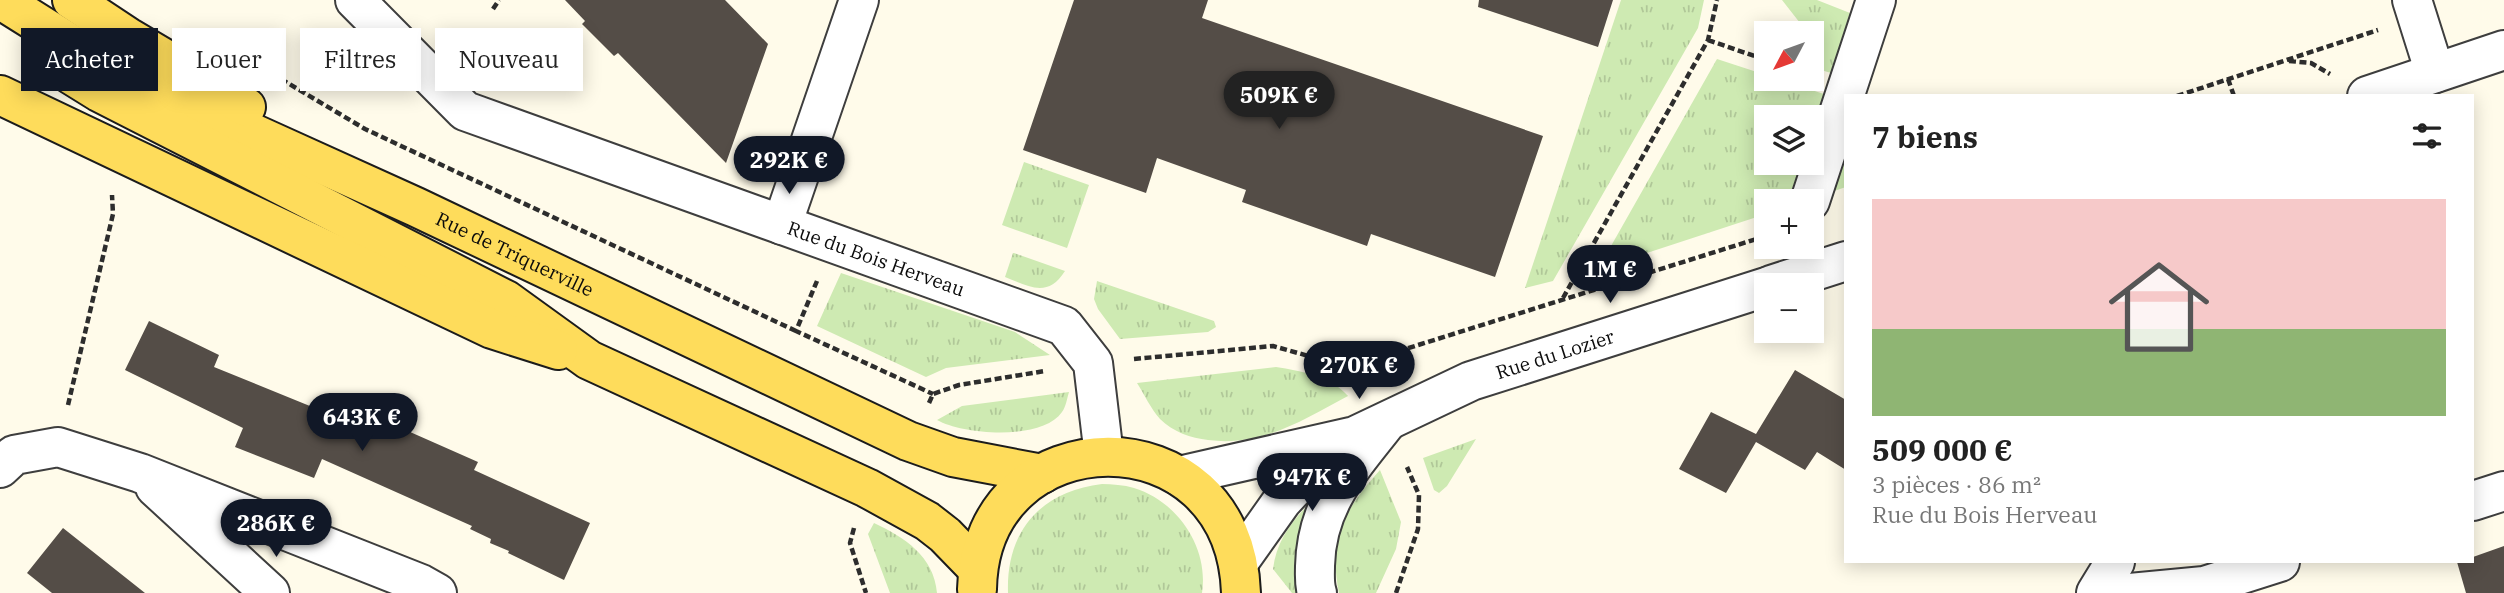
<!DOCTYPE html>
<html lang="fr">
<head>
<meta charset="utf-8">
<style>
	:root { --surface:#fff; --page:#f6f6f6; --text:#222; --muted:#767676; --line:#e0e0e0; --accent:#111827 }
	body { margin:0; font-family:"IBM Plex Serif",serif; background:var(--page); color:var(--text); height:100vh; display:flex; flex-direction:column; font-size:26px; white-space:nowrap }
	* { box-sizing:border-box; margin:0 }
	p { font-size:23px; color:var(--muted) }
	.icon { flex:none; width:38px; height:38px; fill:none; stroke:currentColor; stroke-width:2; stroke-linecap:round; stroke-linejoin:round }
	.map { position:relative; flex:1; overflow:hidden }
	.panel { position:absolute; left:1844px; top:94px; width:630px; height:469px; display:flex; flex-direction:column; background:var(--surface); border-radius:0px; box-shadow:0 4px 18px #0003 }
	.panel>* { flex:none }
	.top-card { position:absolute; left:21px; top:28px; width:665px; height:63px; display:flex; gap:14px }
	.needle { width:46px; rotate:229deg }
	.controls { position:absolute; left:1754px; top:21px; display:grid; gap:14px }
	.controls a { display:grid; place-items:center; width:70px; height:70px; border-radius:0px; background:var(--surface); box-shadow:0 4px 18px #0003; font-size:35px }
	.price { position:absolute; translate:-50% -60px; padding:0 16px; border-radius:24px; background:var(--accent); color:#fff; font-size:23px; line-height:46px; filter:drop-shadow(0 2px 4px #0008) }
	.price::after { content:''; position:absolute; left:50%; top:42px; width:21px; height:16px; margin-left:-10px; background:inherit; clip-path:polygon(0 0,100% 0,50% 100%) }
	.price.current { background:#222; color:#fff }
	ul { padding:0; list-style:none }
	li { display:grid; align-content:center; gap:14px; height:371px; padding:0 28px }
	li+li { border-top:2px solid var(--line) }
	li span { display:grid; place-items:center; height:217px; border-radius:0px; color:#555 }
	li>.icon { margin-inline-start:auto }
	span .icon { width:126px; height:126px; fill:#fffc; stroke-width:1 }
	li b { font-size:30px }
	h2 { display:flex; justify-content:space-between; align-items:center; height:84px; padding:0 28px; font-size:30px }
	.pill { padding:0 24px; border-radius:0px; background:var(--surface); box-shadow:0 4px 18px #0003; font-size:24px; line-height:63px }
	.pill.current { background:var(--accent); color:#fff }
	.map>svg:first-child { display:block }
	.grass { fill:url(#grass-tufts) }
	.building { fill:#544d47 }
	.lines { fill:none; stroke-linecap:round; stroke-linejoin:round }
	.minor-casing { stroke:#3e3e3e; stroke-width:42 }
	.major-casing { stroke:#1c1c1c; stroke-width:42 }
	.path { stroke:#2d2d2d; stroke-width:4.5; stroke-dasharray:7 3.5; stroke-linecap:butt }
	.minor { stroke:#fff; stroke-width:38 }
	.major { stroke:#fedc5b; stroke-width:38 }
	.labels { text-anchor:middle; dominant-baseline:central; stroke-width:7; stroke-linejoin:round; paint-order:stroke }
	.street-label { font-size:19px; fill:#0b0b0b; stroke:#fff }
</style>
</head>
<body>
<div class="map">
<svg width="2504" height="593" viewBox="0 0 2504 593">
	<defs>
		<pattern id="grass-tufts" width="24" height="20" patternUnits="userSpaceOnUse" patternTransform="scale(1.75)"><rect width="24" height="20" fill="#ceeab2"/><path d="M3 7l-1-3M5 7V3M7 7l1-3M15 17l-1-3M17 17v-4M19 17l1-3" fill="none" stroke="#b0c798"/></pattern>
	</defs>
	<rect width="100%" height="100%" fill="#fffbea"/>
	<path class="grass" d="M 1621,0 L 1704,0 L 1698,28 L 1553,281 L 1525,288 Z
		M 1782,0 L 1817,0 L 1850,13 L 1831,73 L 1811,67 L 1811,33 L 1787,33 L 1800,23 Z
		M 1717,59 L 1766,75 L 1766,79 L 1777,79 L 1824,94 L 1811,132 L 1811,117 L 1766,117 L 1766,163 L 1801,163 L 1788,201 L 1766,201 L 1766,214 L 1598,269 Z
		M 1846,149 L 1846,187 L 1831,192 Z
		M 1024,162 L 1089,185 L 1067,248 L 1002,225 Z
		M 1013,253 L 1014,253 L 1065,271 C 1048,298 1030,287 1005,277 Z
		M 841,273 L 1015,332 L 1050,355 L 946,368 L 926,377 L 817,326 Z
		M 1097,281 L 1214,321 L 1216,327 L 1208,332 L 1120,339 L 1098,309 L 1094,299 Z
		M 1276,367 C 1301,371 1331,376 1348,396 C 1303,420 1262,447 1208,440 C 1191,438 1173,432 1160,419 C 1151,409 1144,394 1137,383 Z
		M 1069,392 C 1067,398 1066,407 1062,412 C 1042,441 964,435 937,420 L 962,406 Z
		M 1476,439 L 1447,486 L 1439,493 L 1434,490 L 1423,458 Z
		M 1380,470 L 1401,522 L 1396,549 L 1376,593 L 1339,593 C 1328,538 1344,510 1380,470 Z
		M 1102,484 C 1112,484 1124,485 1134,488 C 1177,501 1209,547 1202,593 L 1008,593 C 1006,531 1040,492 1102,484 Z
		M 1307,506 L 1296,552 L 1297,593 L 1292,593 L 1273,569 C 1276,544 1289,524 1307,506 Z
		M 874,523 C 904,537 934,556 937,593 L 890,593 L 868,534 Z"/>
	<path class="building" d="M 565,0 L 725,0 L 768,44 L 726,163 L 618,53 L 614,56 L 582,24 L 585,21 Z
		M 1074,0 L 1208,0 L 1202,18 L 1543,136 L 1495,277 L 1371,234 L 1367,246 L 1242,202 L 1246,190 L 1157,158 L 1146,193 L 1023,150 Z
		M 1479,0 L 1613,0 L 1598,47 L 1478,7 Z
		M 149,321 L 219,355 L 214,367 L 386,437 L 392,424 L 478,462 L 474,470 L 590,523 L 564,580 L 508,553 L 509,551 L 490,543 L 491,539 L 470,529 L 472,526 L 322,459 L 314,478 L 235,447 L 243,428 L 125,370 Z
		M 1795,370 L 1846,400 L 1846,470 L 1817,452 L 1805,470 L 1756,442 L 1726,493 L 1679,469 L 1711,412 L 1756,434 Z
		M 63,528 L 145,593 L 52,593 L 27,573 Z
		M 2504,546 L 2504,593 L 2466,593 L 2457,562 L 2473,562 L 2473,557 Z"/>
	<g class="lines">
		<defs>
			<g id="minor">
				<path id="s1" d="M 355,0 L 465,111 L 1064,326 L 1093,363 L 1104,456"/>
				<path d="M 2412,0 L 2435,73"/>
				<path d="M 2367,96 L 2504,50"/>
				<path d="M 1810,201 L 1876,0"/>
				<path d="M 782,225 L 859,0"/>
				<path d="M 1771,285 L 1846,261"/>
				<path d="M 0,468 L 14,455 L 58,447 L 140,473 L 421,584 L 437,593"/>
				<path id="s2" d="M 1179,476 L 1355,436 L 1471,381 L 1766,287"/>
				<path d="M 155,487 L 270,593"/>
				<path d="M 2473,501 L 2504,491"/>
				<path d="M 1238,563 L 1282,501 L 1309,472 L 1347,441"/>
				<path d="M 1317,593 C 1314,584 1315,575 1315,566 C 1316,505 1350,469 1386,423"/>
				<path d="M 2096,593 L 2115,562"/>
				<path d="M 2130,593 L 2204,586 L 2280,562"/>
			</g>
			<g id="major">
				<path id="s3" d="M 1,0 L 111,69 L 416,207 L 908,441 L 953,457 L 1042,474"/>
				<path d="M 72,0 L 128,37 L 246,107"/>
				<path d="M 70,74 L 99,92 L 506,300 L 589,360 L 867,488 L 927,521 L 945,535 L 978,569"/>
				<path d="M 0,95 L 492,329 L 558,350"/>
				<path d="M 977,589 C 980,415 1235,409 1241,593"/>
			</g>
		</defs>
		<use href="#minor" class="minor-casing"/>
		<use href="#major" class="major-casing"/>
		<path class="path" d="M 493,9 L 499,0
			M 1708,40 L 1766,60
			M 2289,61 L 2311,63 L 2330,74
			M 281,79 L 365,129 L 796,331
			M 2228,79 L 2234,96
			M 2177,96 L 2378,30
			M 817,281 L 796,331 L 933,394
			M 1563,298 L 1708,40 L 1717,0
			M 1134,359 L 1273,346 L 1348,367 L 1367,383
			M 1348,367 L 1766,236
			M 929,403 L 933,394 L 959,385 L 1045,371
			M 68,405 L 113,214 L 112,195
			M 854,528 L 850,543 L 866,593
			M 1396,593 L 1418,529 L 1419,495 L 1407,467"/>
		<use href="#minor" class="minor"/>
		<use href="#major" class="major"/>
	</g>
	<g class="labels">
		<g class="street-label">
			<text stroke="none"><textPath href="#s3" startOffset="574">Rue de Triquerville</textPath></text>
			<text stroke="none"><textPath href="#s1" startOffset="593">Rue du Bois Herveau</textPath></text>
			<text stroke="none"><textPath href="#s2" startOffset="397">Rue du Lozier</textPath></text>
		</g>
	</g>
</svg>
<div class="controls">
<a><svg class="needle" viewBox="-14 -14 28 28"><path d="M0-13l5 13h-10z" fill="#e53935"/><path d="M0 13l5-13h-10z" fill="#767676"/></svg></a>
<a><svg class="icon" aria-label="layers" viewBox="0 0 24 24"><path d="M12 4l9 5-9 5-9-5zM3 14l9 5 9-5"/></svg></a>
<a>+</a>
<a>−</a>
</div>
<b class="price current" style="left:1279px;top:131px">509K €</b>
<b class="price" style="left:789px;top:196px">292K €</b>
<b class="price" style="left:1610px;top:305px">1M €</b>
<b class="price" style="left:1359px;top:401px">270K €</b>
<b class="price" style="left:362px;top:453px">643K €</b>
<b class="price" style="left:1312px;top:513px">947K €</b>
<b class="price" style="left:276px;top:559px">286K €</b>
<div class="top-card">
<a class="pill current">Acheter</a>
<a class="pill">Louer</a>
<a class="pill">Filtres</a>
<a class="pill">Nouveau</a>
</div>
<section class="panel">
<h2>7 biens<svg class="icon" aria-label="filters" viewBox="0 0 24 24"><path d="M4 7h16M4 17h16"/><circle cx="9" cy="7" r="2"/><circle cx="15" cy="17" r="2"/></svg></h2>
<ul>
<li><span style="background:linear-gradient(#f6c9c9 60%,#8fb573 0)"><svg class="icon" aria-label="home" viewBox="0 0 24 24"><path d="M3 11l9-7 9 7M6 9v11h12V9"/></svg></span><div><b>509 000 €</b><p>3 pièces · 86 m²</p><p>Rue du Bois Herveau</p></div></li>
</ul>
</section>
</div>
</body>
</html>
